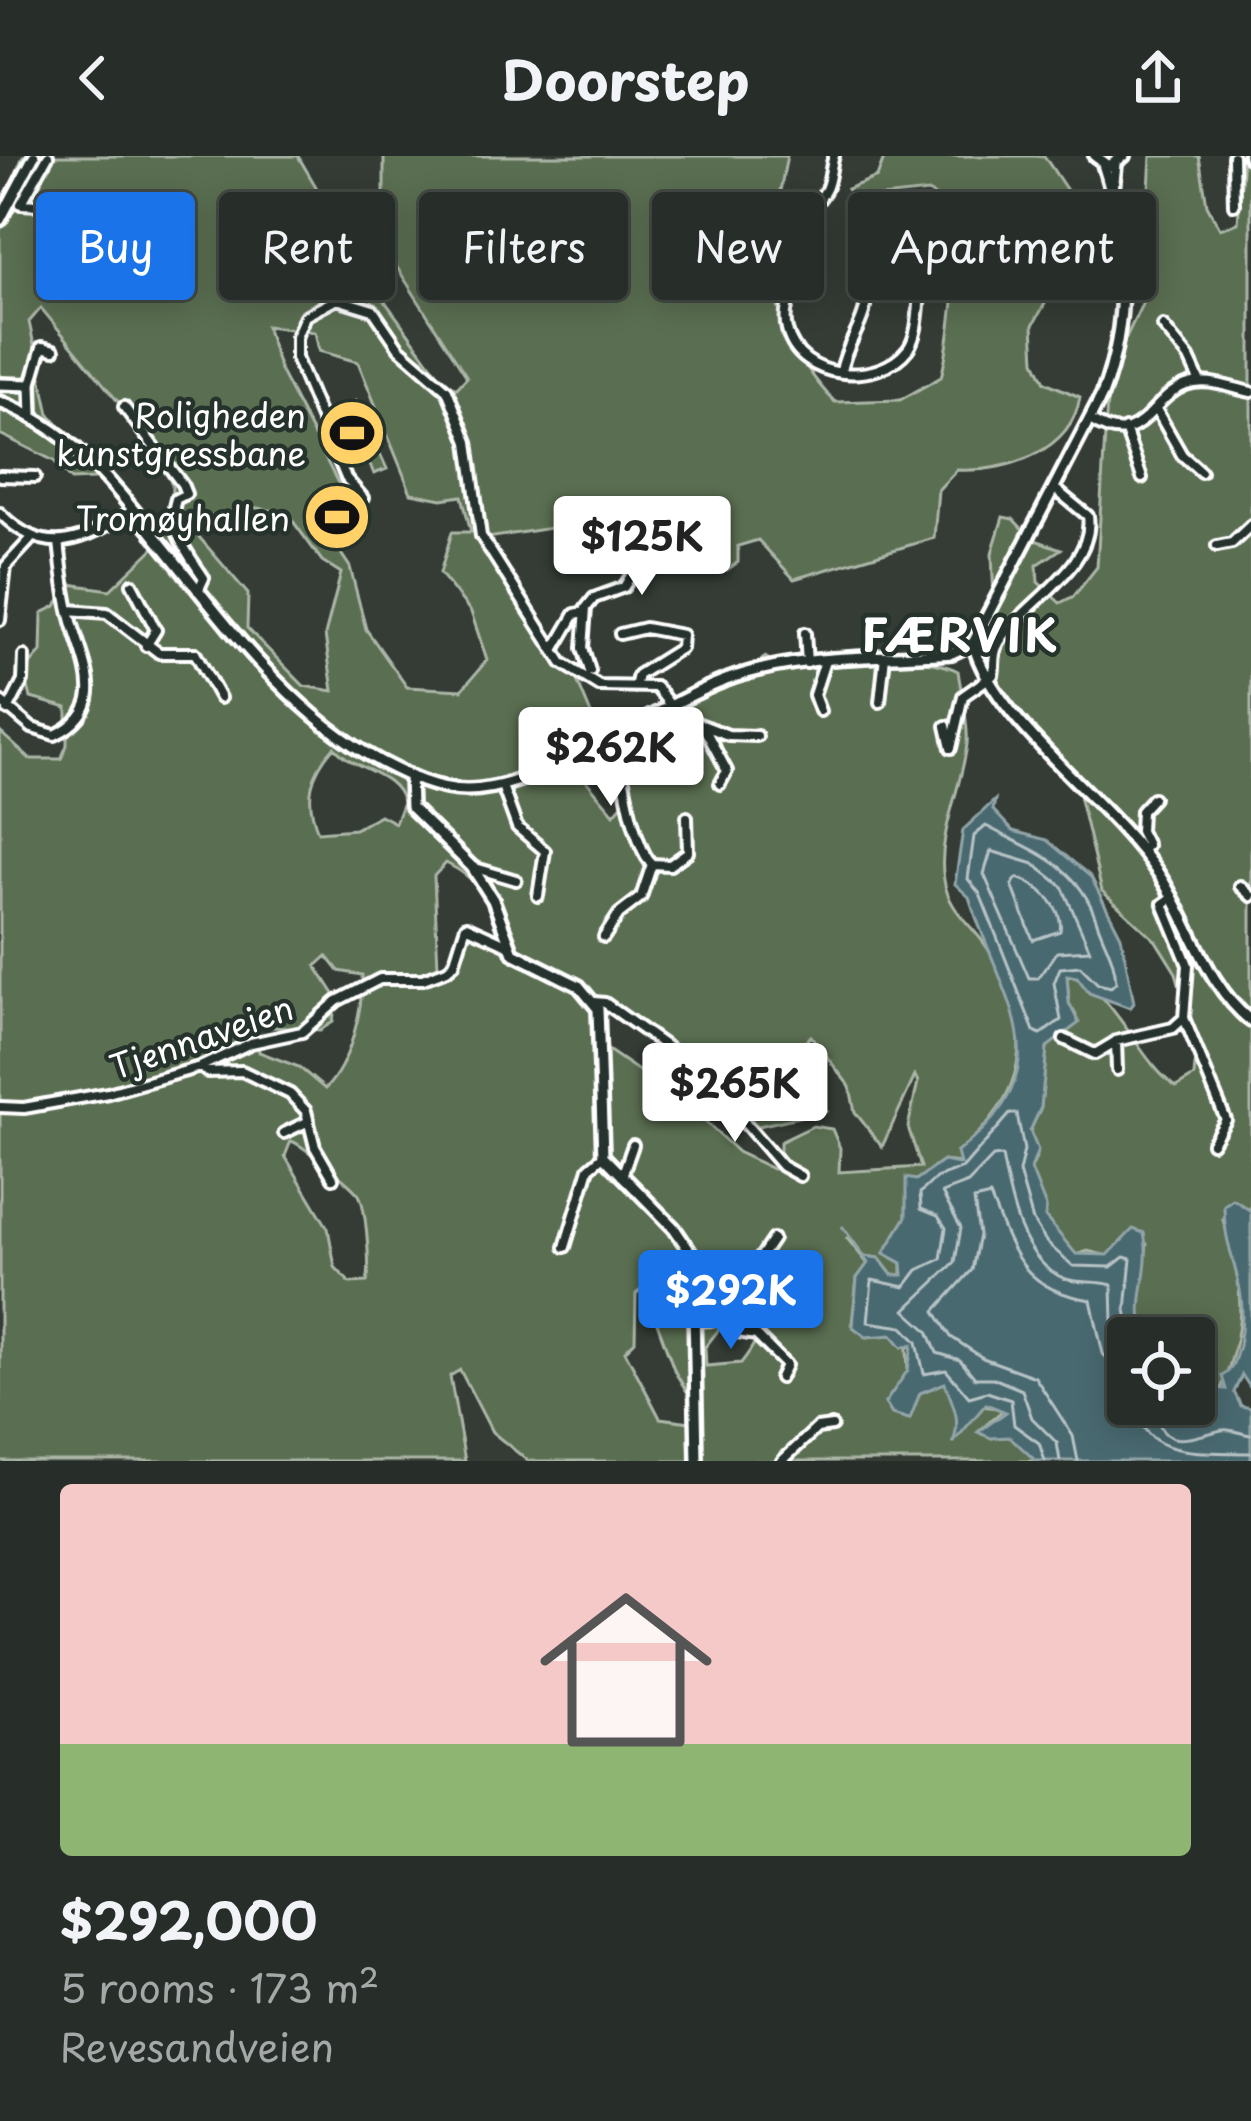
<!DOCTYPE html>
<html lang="en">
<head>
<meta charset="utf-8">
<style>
	:root { --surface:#272d28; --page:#333934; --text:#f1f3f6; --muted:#a4a8a8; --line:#434945; --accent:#1a73e8 }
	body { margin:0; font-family:"Playpen Sans",sans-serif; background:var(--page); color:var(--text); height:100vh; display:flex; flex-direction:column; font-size:45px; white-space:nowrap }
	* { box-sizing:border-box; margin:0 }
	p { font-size:39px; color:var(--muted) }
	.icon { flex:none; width:66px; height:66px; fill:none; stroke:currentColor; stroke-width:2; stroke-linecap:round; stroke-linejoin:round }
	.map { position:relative; height:1305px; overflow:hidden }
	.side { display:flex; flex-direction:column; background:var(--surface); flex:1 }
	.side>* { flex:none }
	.hud { position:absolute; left:36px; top:36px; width:1179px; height:108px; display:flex; gap:24px }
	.buttons { position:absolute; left:1107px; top:1161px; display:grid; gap:24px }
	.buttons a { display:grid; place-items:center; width:108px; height:108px; border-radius:12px; background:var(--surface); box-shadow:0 6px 30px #0003,0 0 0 3px var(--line); font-size:60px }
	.price { position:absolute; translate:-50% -102px; padding:0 27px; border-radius:12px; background:#fff; color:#222; font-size:39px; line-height:78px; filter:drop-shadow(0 3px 6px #0008) }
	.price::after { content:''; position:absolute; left:50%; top:72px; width:36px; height:27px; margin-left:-18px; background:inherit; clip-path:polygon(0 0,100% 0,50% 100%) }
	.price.current { background:var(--accent); color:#fff }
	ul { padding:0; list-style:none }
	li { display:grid; align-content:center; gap:24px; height:636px; padding:0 60px }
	li span { display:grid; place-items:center; height:372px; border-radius:12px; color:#555 }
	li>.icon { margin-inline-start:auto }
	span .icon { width:216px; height:216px; fill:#fffc; stroke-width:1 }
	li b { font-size:51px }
	.tag { padding:0 42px; border-radius:12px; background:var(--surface); box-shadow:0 6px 30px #0003,0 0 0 3px var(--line); font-size:42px; line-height:108px }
	.tag.current { background:var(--accent); color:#fff }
	header { display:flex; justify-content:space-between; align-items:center; height:156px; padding:0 60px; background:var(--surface); font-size:54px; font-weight:700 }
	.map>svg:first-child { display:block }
	.green { fill:#5a6e51; stroke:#acb6a8; stroke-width:3; fill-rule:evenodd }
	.water { fill:#4a6970; stroke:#92a5a9; stroke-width:3 }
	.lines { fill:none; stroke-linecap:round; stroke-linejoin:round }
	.shore { stroke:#b7c3c6; stroke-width:3 }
	.minor-casing { stroke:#fff; stroke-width:16 }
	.major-casing { stroke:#fff; stroke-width:18 }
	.minor { stroke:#26332d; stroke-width:8 }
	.major { stroke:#26332d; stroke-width:9 }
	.labels { text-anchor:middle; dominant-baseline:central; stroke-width:9; stroke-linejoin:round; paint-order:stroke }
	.poi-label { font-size:33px; fill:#fff; stroke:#26332d; text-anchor:end }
	.street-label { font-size:33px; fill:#fff; stroke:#26332d }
	.district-label { font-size:45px; font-weight:bold; letter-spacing:3px; fill:#fff; stroke:#26332d }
</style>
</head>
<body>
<header><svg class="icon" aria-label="back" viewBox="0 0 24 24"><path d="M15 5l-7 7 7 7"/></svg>Doorstep<svg class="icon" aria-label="share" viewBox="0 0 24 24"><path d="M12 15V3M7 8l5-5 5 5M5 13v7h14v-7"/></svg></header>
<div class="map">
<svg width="1251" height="1305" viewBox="0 0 1251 1305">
	<rect width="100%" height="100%" fill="#343c35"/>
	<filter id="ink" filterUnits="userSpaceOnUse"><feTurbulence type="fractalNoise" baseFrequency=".00833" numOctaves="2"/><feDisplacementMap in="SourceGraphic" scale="24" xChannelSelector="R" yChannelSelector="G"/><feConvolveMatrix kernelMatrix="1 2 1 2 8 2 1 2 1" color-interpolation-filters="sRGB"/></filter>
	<g filter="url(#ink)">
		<path class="green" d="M 23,0 L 298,0 L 376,133 L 443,225 L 457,232 L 467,221 L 391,102 L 384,73 L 384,0 L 787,0 L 772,75 L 760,91 C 776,150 791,202 835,246 L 900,244 L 941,221 C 949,192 963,77 956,53 L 928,36 L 854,44 L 847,33 L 877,21 L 885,0 L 1044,0 L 1084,60 L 1095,96 L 1055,130 L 1033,169 L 1035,205 L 1045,226 L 1080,241 C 1071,296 1007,316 957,314 L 938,334 L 934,382 L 794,423 L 758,384 L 738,390 L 738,406 L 727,414 L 709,414 L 686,362 L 621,361 L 481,383 L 576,522 L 601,582 L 729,519 L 750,515 L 765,501 C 796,524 902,488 958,515 C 961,537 969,567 967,588 C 962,631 936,682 944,724 C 949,756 972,768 988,793 C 1038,878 1027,941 957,996 L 961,1007 L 943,1005 L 916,1024 L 907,1024 L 906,1061 L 884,1097 L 902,1107 L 902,1119 L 892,1119 L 879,1102 L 864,1100 L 846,1081 L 868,1108 L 857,1122 L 852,1168 L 866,1181 L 892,1179 L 903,1190 L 912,1189 L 907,1192 L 908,1215 L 885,1247 L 892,1258 L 909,1263 L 920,1237 L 945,1226 L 956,1245 L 959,1273 L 982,1250 L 1004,1253 L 978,1276 L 991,1282 L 1010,1280 L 1036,1305 L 528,1305 L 492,1276 L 460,1214 L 450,1220 L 465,1305 L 0,1305 L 0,576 L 30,603 L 61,603 L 67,589 L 67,552 L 31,542 L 24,515 L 41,496 L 42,457 L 56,450 L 69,428 L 110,434 L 158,388 L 171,358 L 172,328 L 134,265 L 41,152 L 29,166 L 49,258 L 100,315 L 94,323 L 71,324 L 54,305 L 0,278 L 0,56 ZM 266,170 L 315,176 L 319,195 L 358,206 L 411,337 L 442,343 L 462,340 L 471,376 L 452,376 L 440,417 L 471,456 L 487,504 L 462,534 L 407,531 L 366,473 L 350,411 L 312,354 L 339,329 L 280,214 ZM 251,351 L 287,357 L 322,405 L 341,417 L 325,479 L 333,535 L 304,530 L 247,472 L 248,438 L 199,381 L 198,364 ZM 334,591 C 354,615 395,615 403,646 L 395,667 L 380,659 L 355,673 L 318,676 C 304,642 310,618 334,591 ZM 608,598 L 620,613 L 624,646 L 614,658 L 577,614 ZM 446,707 C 481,724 493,748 505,785 L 462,770 L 450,806 L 438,811 L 434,720 ZM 327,800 L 339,815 L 362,819 C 363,855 350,908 325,933 L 299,911 L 259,896 L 256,870 L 320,874 L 333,866 L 336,841 L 316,810 ZM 599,845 L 675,895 L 758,970 L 826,955 L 804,887 L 811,880 L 850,931 L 855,956 L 882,991 L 915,920 L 918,926 L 908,971 L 921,1011 L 839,1016 L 840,992 L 832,973 L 813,970 L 780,986 L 780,1009 L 773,1013 L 739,997 L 684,946 L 605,892 ZM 291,985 C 300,987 352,1029 359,1039 C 366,1050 371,1114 367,1126 L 350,1127 L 335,1111 L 328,1072 L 285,1000 ZM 644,1131 L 675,1216 L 697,1252 L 691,1266 L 660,1262 L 625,1195 L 635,1185 L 636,1138 ZM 738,1133 C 763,1164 766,1175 741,1207 L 706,1210 L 705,1191 L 720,1172 L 726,1136 Z
			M 1151,0 L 1199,0 L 1207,49 L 1220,73 L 1238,67 L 1243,0 L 1251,1 L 1251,1055 L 1246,1051 L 1223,1064 C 1251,1149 1242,1181 1212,1257 L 1191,1259 L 1179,1248 L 1194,1248 L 1194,1182 L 1145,1182 L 1138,1154 L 1147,1088 L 1133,1074 L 1108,1100 L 1088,1095 L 1076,1099 L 1045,1061 L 1046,1051 L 1029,1017 L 1036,1002 L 1030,975 L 1041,951 L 1047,891 L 1069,873 L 1076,859 L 1069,847 L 1067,819 C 1112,828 1138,906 1176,931 L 1194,920 L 1197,886 L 1176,817 L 1156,785 L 1102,735 L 1076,627 L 1054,598 L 998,546 L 992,397 L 1003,361 L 1013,363 L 1032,383 L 1061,393 L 1037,409 L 1038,426 L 1060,447 L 1074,440 L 1097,411 L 1107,245 L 1113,209 L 1142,148 Z
			M 356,245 L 387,313 L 374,318 L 366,299 L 347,308 L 325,259 Z"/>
		<path class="water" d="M 995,644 L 993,654 L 1013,675 L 1047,684 L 1091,721 L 1121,780 L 1134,847 L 1130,852 L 1089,837 L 1077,821 L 1067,819 L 1069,847 L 1079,867 L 1047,891 L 1041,951 L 1030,975 L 1038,994 L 1031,1013 L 1046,1051 L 1045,1061 L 1076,1098 L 1108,1099 L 1133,1073 L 1144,1077 C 1153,1115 1131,1144 1145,1182 L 1128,1182 L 1128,1248 L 1179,1248 L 1190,1259 L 1209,1252 L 1214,1232 L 1226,1233 L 1222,1220 C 1233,1215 1235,1202 1239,1189 C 1251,1124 1223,1102 1224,1049 L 1233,1043 L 1251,1055 L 1251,1233 L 1242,1219 L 1234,1236 L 1241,1250 L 1251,1252 L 1251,1305 L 1036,1305 L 1010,1281 L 991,1282 L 978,1276 L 1006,1256 L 986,1248 L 953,1287 C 962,1261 952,1248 945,1227 L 920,1237 L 910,1263 L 892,1258 L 885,1247 L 908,1214 L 912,1189 L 902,1191 L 892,1179 L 866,1181 L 853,1171 L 857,1122 L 868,1107 L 842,1070 L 864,1100 L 879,1102 L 892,1119 L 903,1119 L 902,1107 L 884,1097 L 906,1061 L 906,1022 L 916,1024 L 943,1005 L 960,1008 L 957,996 C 1068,910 1004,850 969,741 L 955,728 L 963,674 Z"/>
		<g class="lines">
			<path class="shore" d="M 986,670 C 1032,695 1077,707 1096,763 C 1103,786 1115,801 1116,826 L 1111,831 L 1098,828 L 1080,810 L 1060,812 L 1054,827 L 1061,864 L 1041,878 L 1034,875 L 980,738 L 968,723 L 974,680 Z
				M 991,695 L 1034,708 L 1062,730 L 1090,794 L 1057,796 L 1038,822 L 1029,822 L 984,718 Z
				M 1017,722 C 1040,729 1064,752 1060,775 L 1033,784 L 1012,729 Z
				M 1137,1248 C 1140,1305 1207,1295 1251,1297
				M 1155,1248 C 1158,1300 1193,1280 1222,1274 C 1230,1272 1242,1278 1251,1279
				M 1045,1305 L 1039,1287 L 1014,1269 L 1011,1244 L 987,1236 L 969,1241 L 946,1214 L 924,1218 L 917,1186 L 903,1171 L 868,1166 L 872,1124 L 905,1131 L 918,1114 L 941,1103 L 946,1072 L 938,1060 L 921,1053 L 920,1037 L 936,1022 L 963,1012 L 1010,958 L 1017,958 L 1024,994 L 1019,1016 L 1033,1065 L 1047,1087 L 1073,1110 L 1111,1111 L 1124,1101 L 1131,1103 L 1126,1154 L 1132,1182
				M 1060,1305 L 1057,1287 L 1032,1262 L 1022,1234 L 993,1222 L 975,1222 L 960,1204 L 937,1197 L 928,1175 L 905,1154 L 955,1106 L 961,1072 L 942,1037 L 968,1027 L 993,1001 L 1002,1000 C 1009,1039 1021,1107 1066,1123 C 1080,1128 1097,1124 1112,1129 L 1113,1168 L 1128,1202
				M 1078,1305 L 1073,1280 L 1035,1221 L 983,1202 L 951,1181 L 935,1155 L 972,1114 L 979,1079 L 974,1044 L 990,1040 C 1014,1100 1023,1133 1091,1144 L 1103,1198 L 1128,1223"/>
			<defs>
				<path id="minor" d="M 48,0 L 21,48 L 39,49 L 57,69
					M 834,0 C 830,11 831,25 825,35 C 818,47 809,53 807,67 C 804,82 807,98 802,113 C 795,134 781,150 787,174 C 799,225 879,231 908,193 C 919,178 918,149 921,131 C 924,112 926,91 905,84 C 854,66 871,133 864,156 C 858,177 846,190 841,215
					M 1233,0 L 1234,49
					M 1163,170 L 1189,202 L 1200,226
					M 31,229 L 42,191 L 54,194
					M 124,251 L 182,328 L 186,338 L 176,343 C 166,371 189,399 204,422 L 198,435
					M 1157,255 L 1182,299 L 1201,316
					M 1090,264 C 1142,297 1148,243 1186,229 C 1207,221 1230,232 1251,236
					M 1125,273 L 1142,322
					M 0,320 L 35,321
					M 363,342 L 346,322 L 296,202 L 296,181 L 305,160 L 337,143 L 373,154 L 399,192 L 447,234 L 468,286 L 481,380 L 562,507 L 599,530 L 656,531 L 670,549
					M 0,357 C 46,404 83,385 134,354
					M 1217,390 L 1232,387 L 1251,369
					M 132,428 L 156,474 L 146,490
					M 69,454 L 107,457 L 159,497 L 195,497 L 220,542
					M 0,464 L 6,410 L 30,384
					M 805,477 L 807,507
					M 620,478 L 645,472 L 682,479 L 681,492 L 638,519 L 635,531
					M 554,494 L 575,458 L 584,456
					M 590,515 L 583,492 L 586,452 L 594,442 L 624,431 L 659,374 L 650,366 L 611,368 L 612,405 L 634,410
					M 0,545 L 32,572 L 55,579 C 113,551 82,505 71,462 C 64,437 62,411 59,386
					M 880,546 L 885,500
					M 8,554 L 23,525 L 24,500
					M 663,554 L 728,579 L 757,580
					M 820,555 L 814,539 L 825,505
					M 946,570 L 951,592 L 963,540 L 993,519 C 995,510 993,499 997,491 C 1015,451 1096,414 1088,360 L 1055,333
					M 704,572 L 727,615 L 720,628
					M 620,574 C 617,600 633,691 652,708
					M 502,630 L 517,671 L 545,695 L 538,740
					M 1142,694 L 1147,689 L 1140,675 L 1141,655 L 1153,642
					M 652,708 L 670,709 L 688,696 L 687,661
					M 472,711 L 516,724
					M 1240,730 L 1251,740
					M 1173,741 L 1163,748 L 1188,809 L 1184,862 L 1226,964 L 1212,987
					M 604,781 L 619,758 L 641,741 L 652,708
					M 594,846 L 605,847 L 699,914 L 782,1010 L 800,1020
					M 1064,883 L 1095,898 L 1115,886
					M 200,911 L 207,916 L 242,915 L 290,938 L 306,955 L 315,991 L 333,1022
					M 1117,914 L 1116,885 L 1173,872 L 1184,862
					M 0,951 L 24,952 L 108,937 L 200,911 L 251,887 L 302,876 L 337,845 L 380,823 L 423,823 L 447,814 L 454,808 L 466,770 L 508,789
					M 284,977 L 309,965
					M 622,1020 L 633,989
					M 565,1091 L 589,1012 L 603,1000
					M 694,1103 L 704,1106 L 725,1131 L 740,1132 L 773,1083
					M 697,1165 L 727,1163 L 738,1176 L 756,1179 L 786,1209 L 780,1222
					M 782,1305 L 817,1272 L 832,1270"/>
				<path id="major" d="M 1095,0 L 1109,10 L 1124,0
					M 1249,0 L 1251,3
					M 1113,33 L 1116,8
					M 0,64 L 34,0
					M 0,228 L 31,229 L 32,259
					M 0,246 C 73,274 114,330 162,389 C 227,469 289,556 381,606 C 408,620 436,634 467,634 C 543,634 651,552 726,524 C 797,497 878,503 952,497 L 973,487 L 1102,239 C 1130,167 1127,81 1103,8
					M 973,487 C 994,567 1107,641 1158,717 C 1190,764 1205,829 1251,865
					M 410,620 L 411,651 L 472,711 L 493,744 L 513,797 L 579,830 L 598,853 L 603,1000 L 674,1072 L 693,1100 L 697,1305"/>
			</defs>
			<use href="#minor" class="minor-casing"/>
			<use href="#major" class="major-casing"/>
			<use href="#minor" class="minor"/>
			<use href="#major" class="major"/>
		</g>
	</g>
	<defs>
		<symbol id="stadium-disc" viewBox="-11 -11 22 22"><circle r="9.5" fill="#ffd166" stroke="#26332d"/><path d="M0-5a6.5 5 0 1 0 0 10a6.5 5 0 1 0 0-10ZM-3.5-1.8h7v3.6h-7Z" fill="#111"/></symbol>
	</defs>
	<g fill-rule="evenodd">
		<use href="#stadium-disc" x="314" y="239" width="76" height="76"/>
		<use href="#stadium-disc" x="299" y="323" width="76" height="76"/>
	</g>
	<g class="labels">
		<g class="poi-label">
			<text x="306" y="258">Roligheden<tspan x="306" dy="38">kunstgressbane</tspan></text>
			<text x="290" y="361">Tromøyhallen</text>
		</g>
		<g class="street-label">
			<text transform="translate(201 880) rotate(-19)">Tjennaveien</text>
		</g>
		<g class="district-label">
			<text x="961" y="477">FÆRVIK</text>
		</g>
	</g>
</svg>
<div class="buttons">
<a><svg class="icon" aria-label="locate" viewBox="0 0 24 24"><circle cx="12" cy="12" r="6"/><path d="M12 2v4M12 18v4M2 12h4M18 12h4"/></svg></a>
</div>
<b class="price" style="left:642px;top:442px">$125K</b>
<b class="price" style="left:611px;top:653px">$262K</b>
<b class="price" style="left:735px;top:989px">$265K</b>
<b class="price current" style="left:731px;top:1196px">$292K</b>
<div class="hud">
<a class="tag current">Buy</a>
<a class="tag">Rent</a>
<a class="tag">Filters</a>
<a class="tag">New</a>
<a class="tag">Apartment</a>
</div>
</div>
<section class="side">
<ul>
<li><span style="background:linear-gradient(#f6c9c9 70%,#8fb573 0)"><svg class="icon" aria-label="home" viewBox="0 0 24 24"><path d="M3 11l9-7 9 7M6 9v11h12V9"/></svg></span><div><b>$292,000</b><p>5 rooms · 173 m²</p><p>Revesandveien</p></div></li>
</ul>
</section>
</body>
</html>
